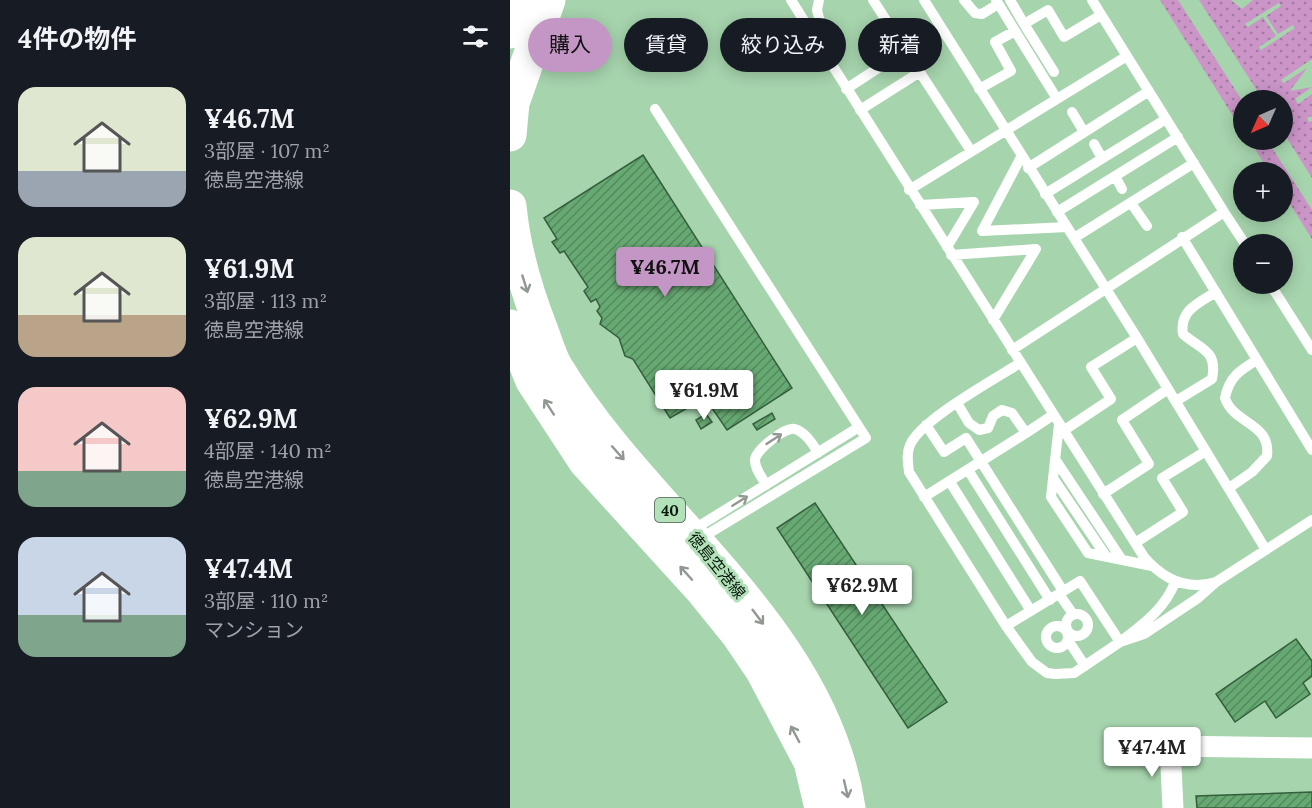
<!DOCTYPE html>
<html lang="ja">
<head>
<meta charset="utf-8">
<style>
	:root { --surface:#171b24; --page:#242831; --text:#f1f3f6; --muted:#9ea1a6; --accent:#c496c6 }
	body { margin:0; font-family:Lora,"Noto Sans JP",serif; background:var(--page); color:var(--text); height:100vh; display:flex; flex-direction:column; font-size:22px; white-space:nowrap }
	* { box-sizing:border-box; margin:0 }
	p { font-size:20px; color:var(--muted) }
	.icon { flex:none; width:33px; height:33px; fill:none; stroke:currentColor; stroke-width:2; stroke-linecap:round; stroke-linejoin:round }
	.map { position:relative; flex:1; overflow:hidden }
	.drawer { display:flex; flex-direction:column; background:var(--surface); width:510px }
	.drawer>* { flex:none }
	.banner { position:absolute; left:18px; top:18px; width:570px; height:54px; display:flex; gap:12px }
	.needle { width:39px; rotate:225deg }
	.fabs { position:absolute; left:723px; top:90px; display:grid; gap:12px }
	.fabs a { display:grid; place-items:center; width:60px; height:60px; border-radius:50%; background:var(--surface); box-shadow:0 3px 15px #0003; font-size:30px }
	.price { position:absolute; translate:-50% -51px; padding:0 14px; border-radius:6px; background:#fff; color:#222; font-size:20px; line-height:39px; filter:drop-shadow(0 2px 3px #0008) }
	.price::after { content:''; position:absolute; left:50%; top:36px; width:18px; height:14px; margin-left:-9px; background:inherit; clip-path:polygon(0 0,100% 0,50% 100%) }
	.price.on { background:var(--accent); color:#111 }
	ul { padding:0; list-style:none }
	li { display:flex; align-items:center; gap:18px; height:150px; padding:0 18px }
	li span { display:grid; place-items:center; flex:none; width:168px; height:120px; border-radius:18px; color:#555 }
	li>.icon { margin-inline-start:auto }
	span .icon { width:72px; height:72px; fill:#fffc; stroke-width:1 }
	li b { font-size:26px }
	h2 { display:flex; justify-content:space-between; align-items:center; height:72px; padding:0 18px; font-size:26px }
	.tag { padding:0 21px; border-radius:27px; background:var(--surface); box-shadow:0 3px 15px #0003; font-size:21px; line-height:54px }
	.tag.on { background:var(--accent); color:#111 }
	main { display:flex; flex:1; min-height:0 }
	.map>svg:first-child { display:block }
	.grass { fill:url(#grass-dots); fill-rule:evenodd }
	.building { fill:url(#building-hatch); stroke:#345e3c; stroke-width:1.5 }
	.lines { fill:none; stroke-linecap:round; stroke-linejoin:round }
	.service { stroke:#fff; stroke-width:10 }
	.minor { stroke:#fff; stroke-width:21 }
	.primary { stroke:#fff; stroke-width:33 }
	.oneway { stroke:#909891 }
	.labels { text-anchor:middle; dominant-baseline:central; stroke-width:6; stroke-linejoin:round; paint-order:stroke }
	.shield { fill:#b3e1b9; stroke:#3b553f; stroke-width:1.5 }
	.shield-label { font-size:15px; font-weight:bold; fill:#08190b }
	.street-label { font-size:16px; fill:#08190b; stroke:#b3e1b9 }
</style>
</head>
<body>
<main>
<section class="drawer">
<h2>4件の物件<svg class="icon" aria-label="filters" viewBox="0 0 24 24"><path d="M4 7h16M4 17h16"/><circle cx="9" cy="7" r="2"/><circle cx="15" cy="17" r="2"/></svg></h2>
<ul>
<li><span style="background:linear-gradient(#dfe7d0 70%,#9aa5b1 0)"><svg class="icon" aria-label="home" viewBox="0 0 24 24"><path d="M3 11l9-7 9 7M6 9v11h12V9"/></svg></span><div><b>¥46.7M</b><p>3部屋 · 107 m²</p><p>徳島空港線</p></div></li>
<li><span style="background:linear-gradient(#dfe7d0 65%,#b9a48a 0)"><svg class="icon" aria-label="home" viewBox="0 0 24 24"><path d="M3 11l9-7 9 7M6 9v11h12V9"/></svg></span><div><b>¥61.9M</b><p>3部屋 · 113 m²</p><p>徳島空港線</p></div></li>
<li><span style="background:linear-gradient(#f6c9c9 70%,#7fa58c 0)"><svg class="icon" aria-label="home" viewBox="0 0 24 24"><path d="M3 11l9-7 9 7M6 9v11h12V9"/></svg></span><div><b>¥62.9M</b><p>4部屋 · 140 m²</p><p>徳島空港線</p></div></li>
<li><span style="background:linear-gradient(#c9d6e8 65%,#7fa58c 0)"><svg class="icon" aria-label="home" viewBox="0 0 24 24"><path d="M3 11l9-7 9 7M6 9v11h12V9"/></svg></span><div><b>¥47.4M</b><p>3部屋 · 110 m²</p><p>マンション</p></div></li>
</ul>
</section>
<div class="map">
<svg width="802" height="808" viewBox="0 0 802 808">
	<defs>
		<pattern id="grass-dots" width="8" height="8" patternUnits="userSpaceOnUse" patternTransform="scale(1.5)"><rect width="8" height="8" fill="#cb95c8"/><path d="M2 2h.1M6 6h.1" fill="none" stroke="#a379a1" stroke-width="1.8" stroke-linecap="round"/></pattern>
		<pattern id="building-hatch" width="6" height="6" patternUnits="userSpaceOnUse" patternTransform="scale(1.5)"><rect width="6" height="6" fill="#67a973"/><path d="M-1 1l2-2M0 6l6-6M5 7l2-2" fill="none" stroke="#53895d"/></pattern>
	</defs>
	<rect width="100%" height="100%" fill="#a6d4ad"/>
	<path class="grass" d="M 650,0 L 668,0 L 733,102 L 733,132 Z
		M 689,0 L 721,0 L 732,9 L 743,0 L 802,0 L 802,59 L 771,80 L 774,83 L 797,68 L 780,91 L 802,87 L 785,99 L 788,104 L 802,94 L 802,116 L 797,118 L 799,122 L 802,121 L 802,178 L 773,132 L 772,100 L 753,100 ZM 769,3 L 771,6 L 756,16 L 768,34 L 783,25 L 785,28 L 751,50 L 749,47 L 766,36 L 753,17 L 738,27 L 735,24 Z
		M 739,140 L 757,140 L 802,210 L 802,239 L 773,193 L 772,172 L 760,172 Z"/>
	<path class="building" d="M 133,155 L 282,388 L 217,430 L 198,402 L 194,405 L 191,400 L 160,418 L 123,359 L 115,356 L 109,338 L 90,324 L 92,318 L 87,311 L 90,307 L 86,299 L 81,302 L 74,291 L 78,287 L 54,251 L 50,253 L 42,242 L 47,239 L 34,218 Z
		M 262,413 L 265,419 L 247,430 L 243,424 Z
		M 196,414 L 202,422 L 191,429 L 186,420 Z
		M 305,503 L 437,702 L 398,728 L 267,528 Z
		M 786,639 L 802,661 L 802,676 L 793,683 L 800,694 L 766,718 L 755,701 L 725,722 L 706,694 Z
		M 802,792 L 802,808 L 687,808 L 686,796 Z"/>
	<g class="lines">
		<path class="service" d="M 281,0 L 634,557 C 654,580 677,591 706,582
			M 309,0 L 307,10 L 319,58
			M 363,0 L 461,151
			M 414,0 L 627,338 L 756,550
			M 454,0 L 465,13 L 472,14 L 488,4
			M 486,0 L 547,99
			M 500,0 L 514,24 L 538,10 L 554,37 L 591,15
			M 582,0 L 714,212
			M 514,24 L 544,72
			M 357,43 L 380,26
			M 336,89 L 396,50
			M 469,89 L 501,71 L 485,42 L 505,31
			M 145,109 L 356,438 L 188,540
			M 350,110 L 410,72
			M 562,112 L 574,132
			M 584,144 L 592,158
			M 511,157 L 472,231 L 557,227
			M 518,168 L 639,91
			M 605,176 L 612,189
			M 399,190 L 617,56
			M 535,194 L 656,119
			M 621,203 L 637,226
			M 410,205 L 464,202 L 437,247
			M 547,212 L 668,137
			M 672,237 L 802,450
			M 564,238 L 684,163
			M 441,255 L 526,249 L 483,320
			M 760,284 L 802,350
			M 502,350 L 714,212 L 735,244
			M 510,363 C 485,379 410,420 400,445 C 396,454 398,463 399,472 L 496,626 L 522,662 L 537,673 L 545,674 L 564,673 L 610,642 L 634,634 L 688,598 L 706,582 L 802,520
			M 666,401 L 702,379 C 708,350 691,350 673,334 C 669,311 688,303 706,292
			M 447,403 L 459,423 L 469,430 L 478,428 L 483,416 L 492,410 L 502,413 L 516,433 L 543,415
			M 549,424 L 541,497 L 578,553 L 642,566
			M 416,425 L 434,452 L 456,438 L 553,591
			M 553,431 L 601,399 L 581,367 L 627,338
			M 545,459 L 612,560
			M 458,470 L 540,600
			M 543,478 L 596,556
			M 440,482 L 521,611
			M 256,485 C 252,477 244,468 245,459 C 247,449 276,426 285,429 C 295,432 303,444 308,453
			M 719,488 L 742,472 L 757,456 C 761,422 724,425 715,398 C 719,377 730,370 747,360
			M 593,494 L 639,464 L 612,420 L 658,389
			M 414,497 L 516,433
			M 181,531 L 349,427
			M 625,543 L 673,512 L 652,478 L 696,451
			M 549,594 L 563,614
			M556 625a11 11 0 1 1 22 0a11 11 0 1 1-22 0Z
			M536 637a11 11 0 1 1 22 0a11 11 0 1 1-22 0Z
			M 496,626 L 570,581 L 610,642 C 632,625 655,609 665,582
			M 558,640 L 575,666"/>
		<path class="minor" d="M 663,808 L 660,746 L 802,748"/>
		<path class="primary" d="M 0,32 L 12,0
			M 0,135 L 3,103 L 39,0
			M 0,206 C 4,249 15,287 31,328 C 36,341 40,355 46,366 C 135,515 312,626 339,808
			M 0,326 L 22,381 L 75,462 L 193,592 L 227,634 L 252,671 L 300,762 L 311,808"/>
	</g>
	<defs><path id="oneway-shaft" d="M-6 0H5M1.5-3L5.5 0L1.5 3" fill="none" stroke-width="1.6" stroke-linecap="round" stroke-linejoin="round" transform="scale(1.5)"/></defs>
	<g class="oneway">
		<use href="#oneway-shaft" transform="translate(15 284) rotate(73)"/>
		<use href="#oneway-shaft" transform="translate(39 407) rotate(-123)"/>
		<use href="#oneway-shaft" transform="translate(264 439) rotate(-33)"/>
		<use href="#oneway-shaft" transform="translate(108 453) rotate(48)"/>
		<use href="#oneway-shaft" transform="translate(230 501) rotate(-32)"/>
		<use href="#oneway-shaft" transform="translate(176 573) rotate(-132)"/>
		<use href="#oneway-shaft" transform="translate(248 617) rotate(53)"/>
		<use href="#oneway-shaft" transform="translate(285 734) rotate(-118)"/>
		<use href="#oneway-shaft" transform="translate(336 789) rotate(77)"/>
	</g>
	<g class="labels">
		<rect class="shield" x="145" y="498" width="30" height="24" rx="4.5"/>
		<g class="shield-label">
			<text x="160" y="510">40</text>
		</g>
		<g class="street-label">
			<text transform="translate(207 565) rotate(51)">徳島空港線</text>
		</g>
	</g>
</svg>
<div class="fabs">
<a><svg class="needle" viewBox="-14 -14 28 28"><path d="M0-13l5 13h-10z" fill="#e53935"/><path d="M0 13l5-13h-10z" fill="#9ea1a6"/></svg></a>
<a>+</a>
<a>−</a>
</div>
<b class="price on" style="left:155px;top:298px">¥46.7M</b>
<b class="price" style="left:194px;top:421px">¥61.9M</b>
<b class="price" style="left:352px;top:616px">¥62.9M</b>
<b class="price" style="left:642px;top:778px">¥47.4M</b>
<div class="banner">
<a class="tag on">購入</a>
<a class="tag">賃貸</a>
<a class="tag">絞り込み</a>
<a class="tag">新着</a>
</div>
</div>
</main>
</body>
</html>
